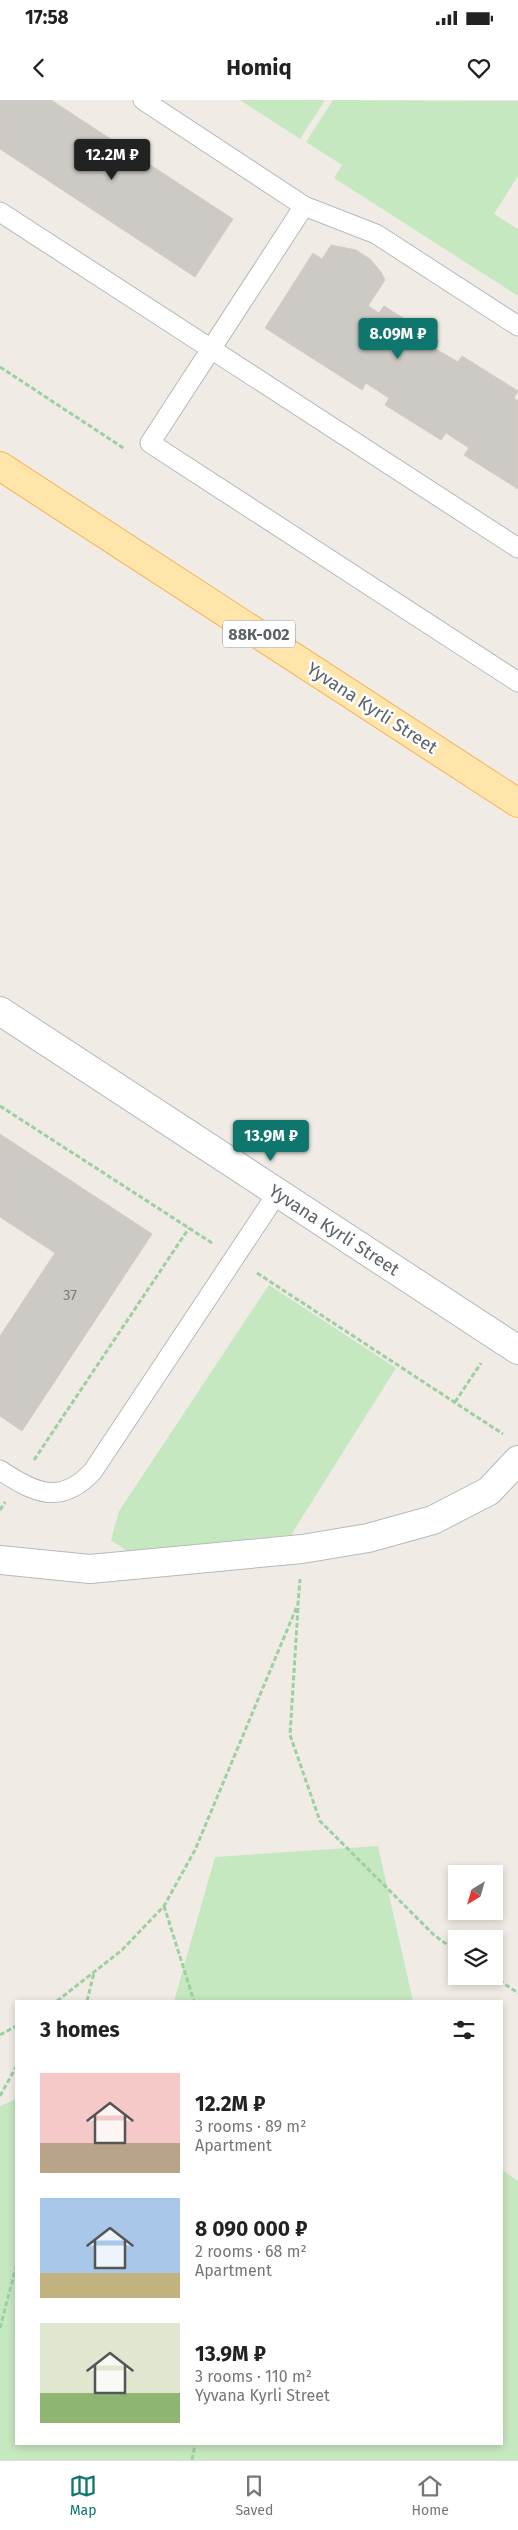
<!DOCTYPE html>
<html lang="en">
<head>
<meta charset="utf-8">
<style>
	:root { --surface:#fff; --page:#f2f2f2; --text:#222; --muted:#767676; --line:#e0e0e0; --accent:#0f766e }
	body { margin:0; font-family:"Fira Sans",sans-serif; background:var(--page); color:var(--text); height:100vh; display:flex; flex-direction:column; font-size:19px; white-space:nowrap }
	* { box-sizing:border-box; margin:0 }
	p { font-size:16px; color:var(--muted) }
	.icon { flex:none; width:28px; height:28px; fill:none; stroke:currentColor; stroke-width:2; stroke-linecap:round; stroke-linejoin:round }
	.map { position:relative; flex:1; overflow:hidden }
	.drawer { position:absolute; left:15px; top:1900px; width:488px; height:445px; display:flex; flex-direction:column; background:var(--surface); border-radius:0px; box-shadow:0 2px 8px #0003 }
	.drawer>* { flex:none }
	.needle { width:32px; rotate:217deg }
	.tools { position:absolute; left:448px; top:1765px; display:grid; gap:10px }
	.tools a { display:grid; place-items:center; width:55px; height:55px; border-radius:0px; background:var(--surface); box-shadow:0 2px 8px #0003; font-size:25px }
	.price { position:absolute; translate:-50% -42px; padding:0 11px; border-radius:5px; background:var(--accent); color:#fff; font-size:16px; line-height:32px; filter:drop-shadow(0 1px 2px #0008) }
	.price::after { content:''; position:absolute; left:50%; top:30px; width:15px; height:11px; margin-left:-8px; background:inherit; clip-path:polygon(0 0,100% 0,50% 100%) }
	.price.on { background:#222; color:#fff }
	ul { padding:0; list-style:none }
	li { display:flex; align-items:center; gap:15px; height:125px; padding:0 25px }
	li span { display:grid; place-items:center; flex:none; width:140px; height:100px; border-radius:0px; color:#555 }
	li>.icon { margin-inline-start:auto }
	span .icon { width:60px; height:60px; fill:#fffc; stroke-width:1 }
	li b { font-size:21px }
	h2 { display:flex; justify-content:space-between; align-items:center; height:60px; padding:0 25px; font-size:21px }
	.status { display:flex; justify-content:space-between; align-items:center; height:35px; padding:0 25px; background:var(--surface); direction:ltr }
	.status svg { height:14px; fill:currentColor }
	header { display:flex; justify-content:space-between; align-items:center; height:65px; padding:0 25px; background:var(--surface); font-size:22px; font-weight:700 }
	.dock { display:flex; justify-content:space-around; align-items:center; height:70px; border-top:1px solid var(--line); background:var(--surface); font-size:14px; color:var(--muted) }
	.dock a { display:grid; justify-items:center; gap:2px }
	.dock .on { color:var(--accent) }
	.map>svg:first-child { display:block }
	.green { fill:#c6e8c0 }
	.building { fill:#cdc9c4; stroke:#d5ccc3 }
	.lines { fill:none; stroke-linecap:round; stroke-linejoin:round }
	.service-casing { stroke:#b5b9bc; stroke-width:21 }
	.minor-casing { stroke:#b5b9bc; stroke-width:30 }
	.primary-casing { stroke:#f7b256; stroke-width:30 }
	.path { stroke:#9ccfa2; stroke-width:3; stroke-dasharray:5 2.5; stroke-linecap:butt }
	.service { stroke:#fff; stroke-width:19 }
	.minor { stroke:#fff; stroke-width:28 }
	.primary { stroke:#ffe5aa; stroke-width:28 }
	.labels { text-anchor:middle; dominant-baseline:central; stroke-width:5; stroke-linejoin:round; paint-order:stroke }
	.number-label { font-size:15px; fill:#787c7e }
	.shield { fill:#fff; stroke:#8d9194; stroke-width:1 }
	.shield-label { font-size:16px; font-weight:bold; fill:#5c6266 }
	.street-label { font-size:18px; fill:#5c6266; stroke:#fff }
</style>
</head>
<body>
<div class="status"><b>17:58</b><svg viewBox="0 0 49 12"><path d="M0 12V9h3v3zM5 12V6h3v6zM10 12V3h3v9zM15 12V0h3v12zM26 1h20v11H26zM47 4h2v5h-2z"/></svg></div>
<header><svg class="icon" aria-label="back" viewBox="0 0 24 24"><path d="M15 5l-7 7 7 7"/></svg>Homiq<svg class="icon" aria-label="heart" viewBox="0 0 24 24"><path d="M12 20l-8-8c-3-5 5-10 8-4 3-6 11-1 8 4z"/></svg></header>
<div class="map">
<svg width="518" height="2360" viewBox="0 0 518 2360">
	<rect width="100%" height="100%" fill="#f0ece5"/>
	<path class="green" d="M 240,0 L 325,0 L 300,39 Z
		M 333,0 L 518,1 L 518,76 L 494,114 L 518,129 L 518,196 L 334,78 L 342,65 L 306,42 Z
		M 269,1185 L 396,1268 L 291,1435 L 127,1451 L 111,1440 L 119,1411 Z
		M 378,1746 L 413,1901 L 174,1901 L 215,1757 Z
		M 16,1999 L 16,2344 L 501,2344 L 501,2069 L 518,2081 L 518,2360 L 0,2360 L 0,2006 Z"/>
	<path class="building" d="M 0,0 L 51,0 L 233,119 L 195,177 L 0,49 Z
		M 331,145 L 356,150 L 370,159 L 381,172 L 385,180 L 368,206 L 379,213 L 384,206 L 439,241 L 434,248 L 458,262 L 462,256 L 518,291 L 514,298 L 518,301 L 518,389 L 464,355 L 469,348 L 446,333 L 441,340 L 385,305 L 389,298 L 366,283 L 362,290 L 265,228 L 313,153 L 322,159 Z
		M 0,1034 L 152,1134 L 22,1331 L 0,1316 L 0,1236 L 55,1153 L 0,1117 Z"/>
	<g class="lines">
		<defs>
			<path id="service" d="M 143,0 L 304,106 L 376,134 L 518,226
				M 304,106 L 150,343 L 518,582
				M 0,112 L 518,448
				M 0,1370 C 34,1393 61,1406 93,1371 L 278,1092"/>
			<path id="minor" d="M 0,911 L 518,1250
				M 0,1460 L 90,1469 L 302,1449 L 368,1438 L 433,1420 L 489,1391 L 518,1360"/>
			<path id="primary" d="M 0,366 L 518,703"/>
		</defs>
		<use href="#service" class="service-casing"/>
		<use href="#minor" class="minor-casing"/>
		<use href="#primary" class="primary-casing"/>
		<path class="path" d="M 0,267 L 125,349
			M 0,1006 L 212,1143
			M 257,1173 L 503,1334
			M 455,1302 L 481,1263
			M 34,1360 L 189,1128
			M 0,1410 L 5,1402
			M 298,1508 L 290,1635 L 320,1721 L 434,1835 L 456,1851
			M 164,1806 L 194,1901
			M 493,1876 L 518,1893
			M 57,1901 L 122,1850 L 164,1806 L 195,1750 L 298,1504 L 300,1479
			M 87,1901 L 94,1873
			M 0,1935 L 16,1926
			M 0,1996 L 16,1967
			M 0,2228 L 16,2167
			M 192,2360 L 195,2344"/>
		<use href="#service" class="service"/>
		<use href="#minor" class="minor"/>
		<use href="#primary" class="primary"/>
	</g>
	<g class="labels">
		<g class="number-label">
			<text x="70" y="1195">37</text>
		</g>
		<rect class="shield" x="223" y="520.5" width="72" height="27" rx="4"/>
		<g class="shield-label">
			<text x="259" y="534">88К-002</text>
		</g>
		<g class="street-label">
			<text transform="translate(372 608) rotate(33)">Yyvana Kyrli Street</text>
			<text transform="translate(334 1130) rotate(33)">Yyvana Kyrli Street</text>
		</g>
	</g>
</svg>
<div class="tools">
<a><svg class="needle" viewBox="-14 -14 28 28"><path d="M0-13l5 13h-10z" fill="#e53935"/><path d="M0 13l5-13h-10z" fill="#767676"/></svg></a>
<a><svg class="icon" aria-label="layers" viewBox="0 0 24 24"><path d="M12 4l9 5-9 5-9-5zM3 14l9 5 9-5"/></svg></a>
</div>
<b class="price on" style="left:112px;top:81px">12.2M ₽</b>
<b class="price" style="left:398px;top:260px">8.09M ₽</b>
<b class="price" style="left:271px;top:1062px">13.9M ₽</b>
<section class="drawer">
<h2>3 homes<svg class="icon" aria-label="filters" viewBox="0 0 24 24"><path d="M4 7h16M4 17h16"/><circle cx="9" cy="7" r="2"/><circle cx="15" cy="17" r="2"/></svg></h2>
<ul>
<li><span style="background:linear-gradient(#f6c9c9 70%,#b9a48a 0)"><svg class="icon" aria-label="home" viewBox="0 0 24 24"><path d="M3 11l9-7 9 7M6 9v11h12V9"/></svg></span><div><b>12.2M ₽</b><p>3 rooms · 89 m²</p><p>Apartment</p></div></li>
<li><span style="background:linear-gradient(#a9c7e8 75%,#c2b280 0)"><svg class="icon" aria-label="home" viewBox="0 0 24 24"><path d="M3 11l9-7 9 7M6 9v11h12V9"/></svg></span><div><b>8 090 000 ₽</b><p>2 rooms · 68 m²</p><p>Apartment</p></div></li>
<li><span style="background:linear-gradient(#dfe7d0 70%,#8fb573 0)"><svg class="icon" aria-label="home" viewBox="0 0 24 24"><path d="M3 11l9-7 9 7M6 9v11h12V9"/></svg></span><div><b>13.9M ₽</b><p>3 rooms · 110 m²</p><p>Yyvana Kyrli Street</p></div></li>
</ul>
</section>
</div>
<nav class="dock">
<a class="on"><svg class="icon" aria-label="map" viewBox="0 0 24 24"><path d="M3 6l6-2 6 2 6-2v14l-6 2-6-2-6 2zM9 4v14M15 6v14"/></svg>Map</a>
<a><svg class="icon" aria-label="saved" viewBox="0 0 24 24"><path d="M7 4h10v16l-5-4-5 4z"/></svg>Saved</a>
<a><svg class="icon" aria-label="home" viewBox="0 0 24 24"><path d="M3 11l9-7 9 7M6 9v11h12V9"/></svg>Home</a>
</nav>
</body>
</html>
